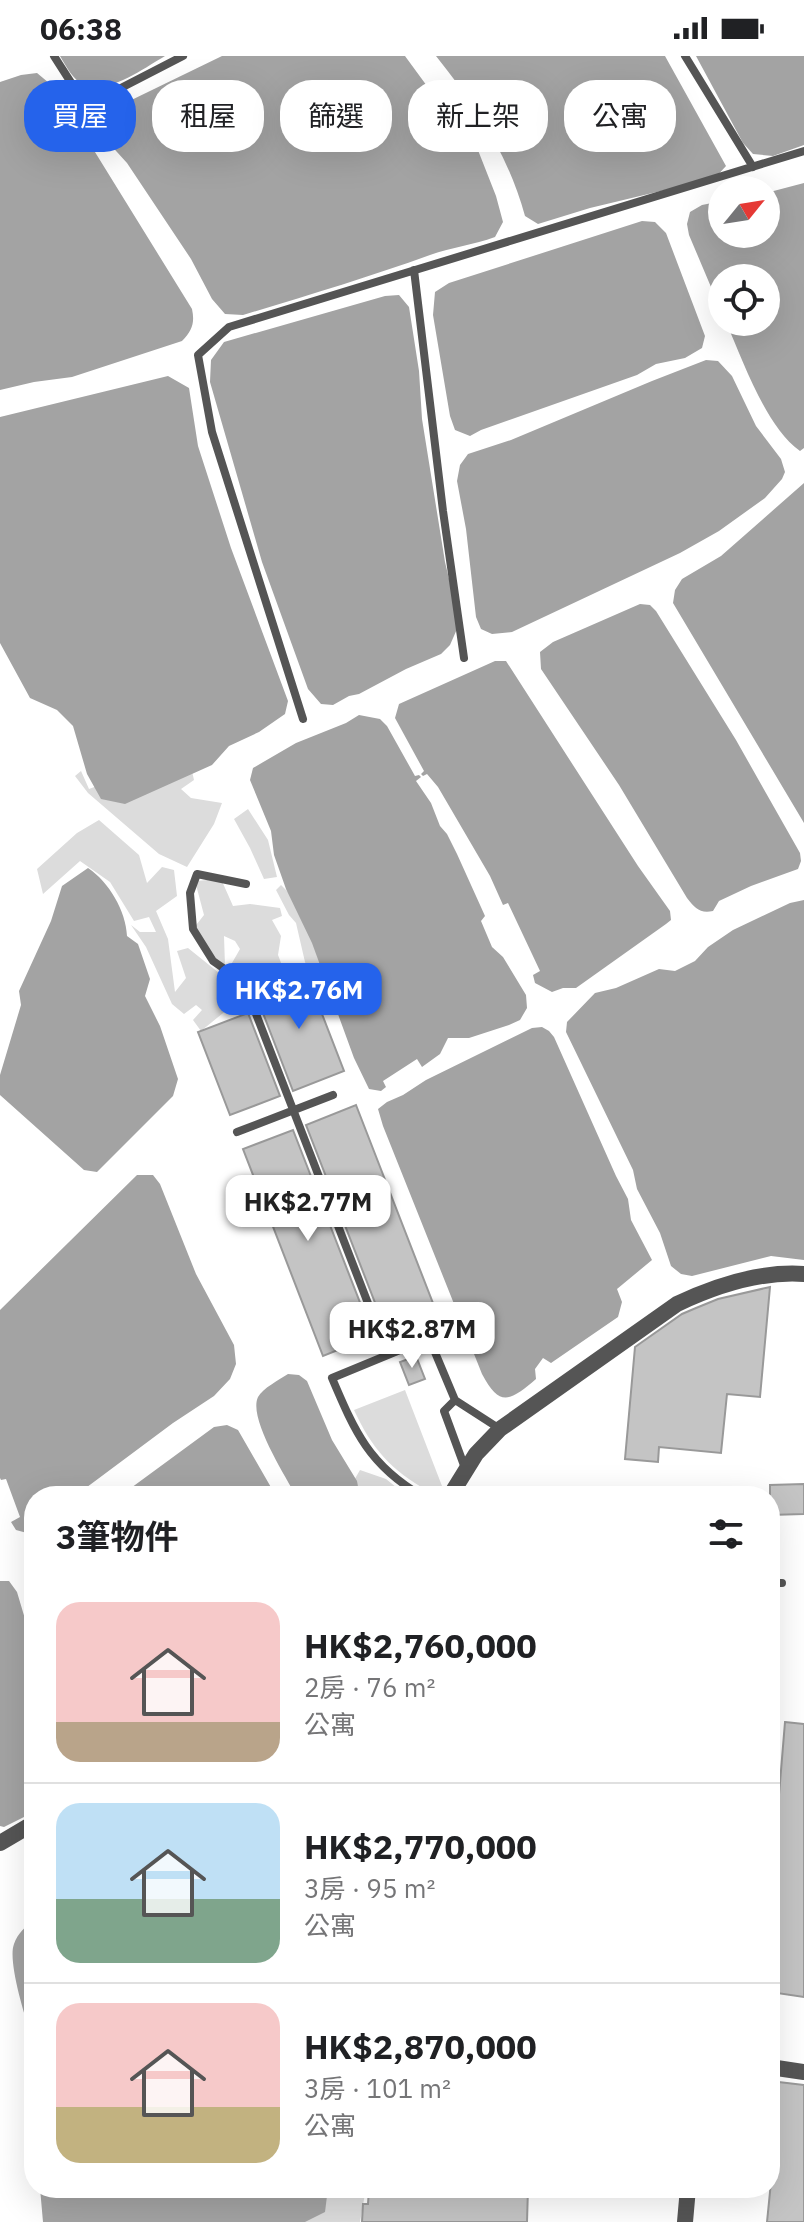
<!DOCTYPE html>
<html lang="zh-TW">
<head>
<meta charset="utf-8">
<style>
	:root { --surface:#fff; --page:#f6f6f6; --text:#202124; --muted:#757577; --line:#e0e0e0; --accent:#2563eb }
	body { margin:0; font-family:"IBM Plex Sans","Noto Sans TC",sans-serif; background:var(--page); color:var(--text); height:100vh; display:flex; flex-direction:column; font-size:30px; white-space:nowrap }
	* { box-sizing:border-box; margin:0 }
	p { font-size:26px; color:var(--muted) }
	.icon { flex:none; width:44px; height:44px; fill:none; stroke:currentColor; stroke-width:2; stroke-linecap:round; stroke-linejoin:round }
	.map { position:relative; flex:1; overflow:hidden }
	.details { position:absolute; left:24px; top:1430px; width:756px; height:712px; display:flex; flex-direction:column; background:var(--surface); border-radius:32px; box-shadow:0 8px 32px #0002 }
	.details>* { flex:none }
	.hud { position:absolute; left:24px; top:24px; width:756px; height:72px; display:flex; gap:16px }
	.needle { width:52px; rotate:60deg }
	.fabs { position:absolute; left:708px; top:120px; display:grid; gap:16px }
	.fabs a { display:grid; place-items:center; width:72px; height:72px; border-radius:50%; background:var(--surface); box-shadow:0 8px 32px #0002; font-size:40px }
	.price { position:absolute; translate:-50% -68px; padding:0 18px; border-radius:16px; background:#fff; color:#222; font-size:26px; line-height:52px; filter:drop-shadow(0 2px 4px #0008) }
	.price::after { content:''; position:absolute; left:50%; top:48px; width:24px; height:18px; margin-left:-12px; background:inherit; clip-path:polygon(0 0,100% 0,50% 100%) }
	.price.selected { background:var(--accent); color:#fff }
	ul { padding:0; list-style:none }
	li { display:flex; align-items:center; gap:24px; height:200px; padding:0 32px }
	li+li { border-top:2px solid var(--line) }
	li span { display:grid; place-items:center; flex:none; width:224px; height:160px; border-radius:24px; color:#555 }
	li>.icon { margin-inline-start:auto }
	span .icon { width:96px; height:96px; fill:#fffc; stroke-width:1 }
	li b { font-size:34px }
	h2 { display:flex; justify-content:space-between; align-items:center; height:96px; padding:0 32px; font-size:34px }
	.tag { padding:0 28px; border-radius:32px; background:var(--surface); box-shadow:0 8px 32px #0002; font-size:28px; line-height:72px }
	.tag.selected { background:var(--accent); color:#fff }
	.status { display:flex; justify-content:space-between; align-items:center; height:56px; padding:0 40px; background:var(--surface); direction:ltr }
	.status svg { height:22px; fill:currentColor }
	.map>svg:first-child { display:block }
	.green { fill:#dcdcdc }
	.water { fill:#a3a3a3 }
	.building { fill:#c4c4c4; stroke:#999; stroke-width:2 }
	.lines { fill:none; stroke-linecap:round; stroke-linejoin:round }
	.service { stroke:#555; stroke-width:8 }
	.minor { stroke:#555; stroke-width:16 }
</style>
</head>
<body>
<div class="status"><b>06:38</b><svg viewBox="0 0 49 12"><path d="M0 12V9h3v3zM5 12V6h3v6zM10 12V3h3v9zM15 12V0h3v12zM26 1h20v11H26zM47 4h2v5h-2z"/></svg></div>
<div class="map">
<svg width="804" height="2166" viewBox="0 0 804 2166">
	<rect width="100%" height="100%" fill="#fff"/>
	<path class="green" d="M 191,711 L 194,724 L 181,733 L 191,742 L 222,747 L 214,768 L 187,811 L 159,798 L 88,737 L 75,720 L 81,715 L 89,733 L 105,727 Z
		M 248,753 L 268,784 L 277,821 L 264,823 L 250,792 L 234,763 Z
		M 99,764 L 139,799 L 147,827 L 162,811 L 174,814 L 177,840 L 156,855 L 168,883 L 175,936 L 186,922 L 177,895 L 188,892 L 239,933 L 239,957 L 228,953 L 201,975 L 193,964 L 202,954 L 196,949 L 184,958 L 172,948 L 146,891 L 131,869 L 140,876 L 156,876 L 149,861 L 134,865 L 110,826 L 80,805 L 43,838 L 37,813 L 77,777 Z
		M 221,823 L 233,850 L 250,848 L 280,852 L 282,860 L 272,864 L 281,880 L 278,899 L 287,922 L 273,925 L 247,924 L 232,907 L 240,893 L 235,885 L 224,880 L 225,910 L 209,899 L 193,873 L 204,859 L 195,825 Z
		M 281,829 L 298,846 L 339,948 L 328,954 L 305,906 L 296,867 L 289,859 L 276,834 Z
		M 405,1334 L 442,1430 L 428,1435 C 391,1414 372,1393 354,1354 Z
		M 360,1414 L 386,1423 L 407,1440 L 345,1440 Z
		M 306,2132 L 366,2132 L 360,2166 L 304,2166 Z"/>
	<path class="water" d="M 60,0 L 165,0 C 146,11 106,40 84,29 C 73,24 66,10 60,0 Z
		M 222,0 L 405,0 L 446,56 L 474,84 L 496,140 L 503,166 L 495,181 C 474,189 452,191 430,199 C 369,221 306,240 243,259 L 225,258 L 212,243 L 191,203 L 127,107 L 107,85 L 106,65 L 115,52 Z
		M 436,0 L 665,0 L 726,110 L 715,122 L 590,152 L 538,168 L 525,160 C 508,98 476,50 436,0 Z
		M 696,0 L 804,0 L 804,89 L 773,100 L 753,98 L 743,87 Z
		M 37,17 L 49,27 L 65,58 L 90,88 L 192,253 C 195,267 192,275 182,285 L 72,321 L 34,326 L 0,334 L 0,26 L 21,19 Z
		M 804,127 L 804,392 L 800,395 C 766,371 743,305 726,266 L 766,266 L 766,222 L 722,222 L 722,257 L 689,179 L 687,168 L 690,156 L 702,149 L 722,145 L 722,178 L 766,178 L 766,137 Z
		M 642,165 L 655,166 L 666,177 L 705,280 L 702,292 L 685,302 L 656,308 L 637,319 L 481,374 L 470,380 L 455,374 L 450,360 L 433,259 L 435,236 L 449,227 Z
		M 399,239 L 409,251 L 419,315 L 422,363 L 445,506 L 454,544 L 457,573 L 450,589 L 441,598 L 406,613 L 359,638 L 349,640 L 333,649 L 321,648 L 308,633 L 262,506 L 210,326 L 211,304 L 224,286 L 385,240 Z
		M 706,304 L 718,305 L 732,320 L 756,370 L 781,403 L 785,416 L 782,423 L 765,442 L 719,475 L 680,497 L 512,576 L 492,578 L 481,573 L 476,561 L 466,473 L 457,425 L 460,409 L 468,398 L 511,384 L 652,325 Z
		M 168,320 L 189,332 L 198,390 L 231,492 L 288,645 L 285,658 L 259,676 L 229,690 L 212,709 L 125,748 L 101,743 L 87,718 L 73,670 L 57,654 L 30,642 L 0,587 L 0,361 Z
		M 804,427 L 804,767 L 673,547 L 675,534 L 682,523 L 721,500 Z
		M 640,548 L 650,549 L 656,555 L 736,684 L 800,797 L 801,805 L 798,813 L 751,830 L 719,845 L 713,855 C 700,858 695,852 687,842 L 619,729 L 541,613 L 540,596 L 553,586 Z
		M 495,605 L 506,605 L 638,810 L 670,855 L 671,864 L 666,868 L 576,932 L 563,932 L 552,936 L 535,927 L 533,919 L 540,915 L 508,847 L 503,849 L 490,820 L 438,731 L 427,718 L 423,720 L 421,718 L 424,715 L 395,662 L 399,648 Z
		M 359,659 L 380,663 L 387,670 L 415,720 L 419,719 L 421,721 L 416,725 L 431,747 L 440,770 L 447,778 L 457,798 L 485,860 L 481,865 L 492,891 L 503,901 L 526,939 L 527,952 L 520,964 L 509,969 L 469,982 L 448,982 L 440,998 L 422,1011 L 417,1003 L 383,1025 L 386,1031 L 381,1035 L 369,1033 L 354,1002 L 312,887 L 286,833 L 274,799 L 271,775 L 250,724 L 253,712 L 296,687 L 346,667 Z
		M 88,812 C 109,826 126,855 127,880 L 138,888 L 150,923 L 145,940 L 160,970 L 178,1023 L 173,1040 L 97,1116 L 84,1114 L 0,1039 L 0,1019 L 21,949 L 19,935 L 51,865 L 62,830 Z
		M 804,844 L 804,1204 L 771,1200 L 692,1220 L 681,1218 L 671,1210 L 660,1177 L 637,1133 L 633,1114 L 566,976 L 567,966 L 595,937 L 616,932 L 659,913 L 675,915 L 695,905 L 708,891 L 733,874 L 790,847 Z
		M 542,971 L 549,975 L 554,981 L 616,1120 L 628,1143 L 631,1164 L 652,1204 L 617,1233 L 622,1246 L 618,1261 L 551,1307 L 543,1302 L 535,1313 L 536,1323 C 510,1345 500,1352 482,1318 L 383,1070 L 378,1053 L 387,1046 L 403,1039 L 426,1024 L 532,972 Z
		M 137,1119 L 153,1119 L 160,1128 L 196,1218 L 234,1289 L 236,1308 L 230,1323 L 214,1340 L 173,1367 L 75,1440 L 34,1440 L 34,1471 L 27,1477 L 16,1474 L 11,1466 L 20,1461 L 6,1423 L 1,1424 L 0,1422 L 0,1254 Z
		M 288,1318 L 299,1319 L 307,1325 L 332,1384 L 357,1425 L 359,1436 L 356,1440 L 296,1440 C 285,1419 248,1362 258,1341 C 263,1332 279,1324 288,1318 Z
		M 227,1369 L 238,1374 L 276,1440 L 120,1440 L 214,1371 Z
		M 0,1525 L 9,1525 L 17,1536 L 34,1593 L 34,1756 L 4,1771 L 0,1770 Z
		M 34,1864 L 34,1988 C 27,1968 7,1906 14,1888 C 18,1877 25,1871 34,1864 Z
		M 40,2132 L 328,2132 L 325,2156 L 305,2166 L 43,2166 Z"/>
	<path class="building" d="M 305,914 L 344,1015 L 293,1035 L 261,952 L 264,951 L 256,933 Z
		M 248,957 L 280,1040 L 230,1059 L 198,976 Z
		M 356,1049 L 436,1255 L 386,1275 L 306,1069 Z
		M 293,1074 L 373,1280 L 323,1300 L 243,1093 Z
		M 770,1231 L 760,1341 L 727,1338 L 721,1397 L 659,1391 L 658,1406 L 625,1403 L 635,1291 L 682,1258 L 696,1252 L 718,1243 Z
		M 416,1300 L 425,1323 L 409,1329 L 400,1306 Z
		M 804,1428 L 804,1458 L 770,1459 L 770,1429 Z
		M 785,1666 L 804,1668 L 804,1941 L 770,1936 L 770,1786 L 775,1787 Z
		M 770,2025 L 804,2029 L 804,2166 L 767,2166 L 773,2106 L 770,2105 Z
		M 369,2132 L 528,2132 L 527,2166 L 362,2166 L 363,2148 L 368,2148 Z"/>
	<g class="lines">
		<path class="service" d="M 54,0 L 86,50 L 183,0
			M 685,0 L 753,111
			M 414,214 L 443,455 L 464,602
			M 303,663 L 212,376 L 198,299 L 229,271 L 804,95
			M 246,828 L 197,818 L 190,837 L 193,873 L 213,905 L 239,923 L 251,945 L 388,1299
			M 237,1076 L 333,1039
			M 455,1344 L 444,1355 L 465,1412
			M 422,1440 C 369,1409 355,1376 332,1322 L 429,1282 L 455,1344 L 500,1373
			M 770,1527 L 782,1527"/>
		<path class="minor" d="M 450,1440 L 476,1398 L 500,1373 L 677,1248 C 715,1230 762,1215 804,1218
			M 0,1787 L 34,1767
			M 770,2011 L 804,2016
			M 685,2166 L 688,2132"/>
	</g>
</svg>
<div class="fabs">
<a><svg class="needle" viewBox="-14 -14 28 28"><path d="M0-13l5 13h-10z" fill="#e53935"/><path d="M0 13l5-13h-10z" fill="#757577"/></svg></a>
<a><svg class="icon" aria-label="locate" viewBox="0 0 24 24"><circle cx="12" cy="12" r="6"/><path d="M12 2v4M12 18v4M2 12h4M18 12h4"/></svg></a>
</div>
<b class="price selected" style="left:299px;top:975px">HK$2.76M</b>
<b class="price" style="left:308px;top:1187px">HK$2.77M</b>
<b class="price" style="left:412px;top:1314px">HK$2.87M</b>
<div class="hud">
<a class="tag selected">買屋</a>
<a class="tag">租屋</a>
<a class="tag">篩選</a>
<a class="tag">新上架</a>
<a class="tag">公寓</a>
</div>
<section class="details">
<h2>3筆物件<svg class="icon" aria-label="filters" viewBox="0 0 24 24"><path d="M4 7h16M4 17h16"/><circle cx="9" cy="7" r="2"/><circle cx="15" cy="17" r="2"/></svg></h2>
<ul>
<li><span style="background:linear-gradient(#f6c9c9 75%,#b9a48a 0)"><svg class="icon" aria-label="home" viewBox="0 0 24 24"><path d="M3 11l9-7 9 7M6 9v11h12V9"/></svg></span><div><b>HK$2,760,000</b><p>2房 · 76 m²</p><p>公寓</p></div></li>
<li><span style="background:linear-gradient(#bfe0f5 60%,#7fa58c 0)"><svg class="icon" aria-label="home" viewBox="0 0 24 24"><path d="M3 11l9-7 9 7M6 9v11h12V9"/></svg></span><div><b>HK$2,770,000</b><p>3房 · 95 m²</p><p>公寓</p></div></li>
<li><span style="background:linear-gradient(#f6c9c9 65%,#c2b280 0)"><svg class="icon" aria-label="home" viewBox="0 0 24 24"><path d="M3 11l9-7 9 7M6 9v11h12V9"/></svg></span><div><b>HK$2,870,000</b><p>3房 · 101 m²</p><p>公寓</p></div></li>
</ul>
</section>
</div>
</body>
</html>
